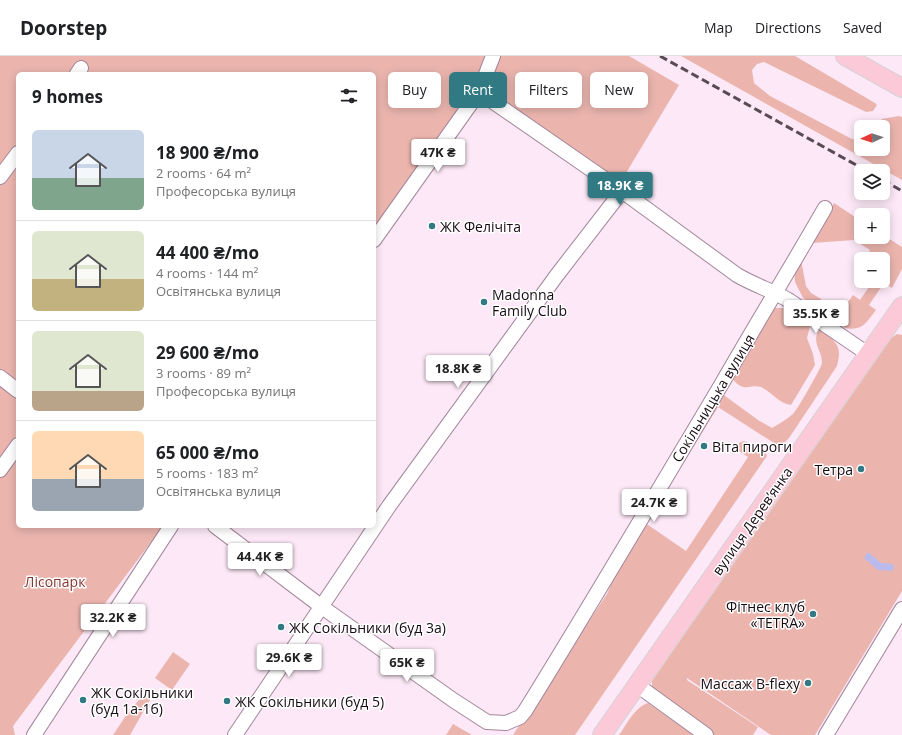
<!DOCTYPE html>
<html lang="en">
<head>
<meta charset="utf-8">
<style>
	:root { --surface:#fff; --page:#f6f6f6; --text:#202124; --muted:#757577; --line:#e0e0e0; --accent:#317983 }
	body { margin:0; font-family:"Open Sans",sans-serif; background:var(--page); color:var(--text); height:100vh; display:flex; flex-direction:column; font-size:15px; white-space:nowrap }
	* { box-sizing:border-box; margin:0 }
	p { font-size:13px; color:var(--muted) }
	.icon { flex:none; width:22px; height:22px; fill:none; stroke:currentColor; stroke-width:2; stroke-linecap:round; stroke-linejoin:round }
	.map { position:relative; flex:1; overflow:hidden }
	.side { position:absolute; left:16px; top:16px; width:360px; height:456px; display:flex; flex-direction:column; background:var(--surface); border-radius:6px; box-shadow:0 2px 10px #0003 }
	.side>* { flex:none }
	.top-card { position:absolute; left:388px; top:16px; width:380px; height:36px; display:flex; gap:8px }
	.needle { width:26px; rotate:267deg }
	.tools { position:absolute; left:854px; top:64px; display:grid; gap:8px }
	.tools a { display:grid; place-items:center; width:36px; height:36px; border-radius:6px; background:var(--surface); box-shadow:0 2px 10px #0003; font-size:20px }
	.price { position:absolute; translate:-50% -34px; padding:0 9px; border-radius:4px; background:#fff; color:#222; font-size:13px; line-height:26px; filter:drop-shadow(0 1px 2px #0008) }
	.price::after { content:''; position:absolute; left:50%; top:24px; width:12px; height:9px; margin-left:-6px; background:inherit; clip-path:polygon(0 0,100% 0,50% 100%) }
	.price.selected { background:var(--accent); color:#fff }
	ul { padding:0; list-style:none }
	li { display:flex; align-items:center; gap:12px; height:100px; padding:0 16px }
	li+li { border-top:1px solid var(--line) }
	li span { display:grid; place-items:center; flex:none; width:112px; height:80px; border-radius:6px; color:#555 }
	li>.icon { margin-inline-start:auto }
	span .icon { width:48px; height:48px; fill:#fffc; stroke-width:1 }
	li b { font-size:17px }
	h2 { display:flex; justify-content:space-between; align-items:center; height:48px; padding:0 16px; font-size:17px }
	.chip { padding:0 14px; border-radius:6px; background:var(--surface); box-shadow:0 2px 10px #0003; font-size:14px; line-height:36px }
	.chip.selected { background:var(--accent); color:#fff }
	header { display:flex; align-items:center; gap:24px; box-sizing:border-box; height:56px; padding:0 20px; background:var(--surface); border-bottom:1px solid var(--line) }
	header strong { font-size:19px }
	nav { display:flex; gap:22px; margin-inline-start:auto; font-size:14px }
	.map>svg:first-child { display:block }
	.green { fill:#ebb5ae }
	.water { fill:#babaed }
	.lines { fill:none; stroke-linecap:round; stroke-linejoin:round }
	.minor-casing { stroke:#a3869b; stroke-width:16 }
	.major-casing { stroke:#d5d3d5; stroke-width:20 }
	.minor { stroke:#fff; stroke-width:14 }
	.major { stroke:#fbc9d7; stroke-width:18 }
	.rail { stroke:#584b54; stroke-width:3; stroke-dasharray:8 4; stroke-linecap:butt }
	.poi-dot { fill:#317983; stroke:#fff; stroke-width:1.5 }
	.labels { text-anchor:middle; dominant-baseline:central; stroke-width:3; stroke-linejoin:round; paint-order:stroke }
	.poi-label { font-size:14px; fill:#160b13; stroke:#fff; text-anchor:start }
	.street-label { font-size:14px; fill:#160b13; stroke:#fff }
	.park-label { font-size:14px; fill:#803832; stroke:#fff }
</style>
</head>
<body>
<header>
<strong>Doorstep</strong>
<nav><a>Map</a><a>Directions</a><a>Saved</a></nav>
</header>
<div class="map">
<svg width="902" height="679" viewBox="0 0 902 679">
	<rect width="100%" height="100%" fill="#fce8f6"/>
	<path class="green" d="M 0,0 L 629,0 L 679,29 L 620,127 L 479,36 L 374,181 L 374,18 L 18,18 L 18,470 L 163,470 L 13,670 L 15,679 L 0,679 Z
		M 681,0 L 795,0 L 875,47 L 877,49 L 873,55 L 866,56 L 764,6 L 757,8 L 752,14 L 754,27 L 770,40 L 852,83 L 861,83 L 861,93 L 883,93 L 883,71 L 874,71 L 882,63 L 899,60 L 902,61 L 902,124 Z
		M 834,147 L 861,165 L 861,181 L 883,181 L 883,179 L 902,191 L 902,213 L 892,232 L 884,227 L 869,249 L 876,254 C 866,267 863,275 845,272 C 835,259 845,251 853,239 L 860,244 L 871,228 L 867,225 L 883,225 L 883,203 L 865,203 L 870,194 L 854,184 L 812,187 Z
		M 801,204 L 806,230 L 811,237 L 821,243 L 820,247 L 815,250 L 803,242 L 795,226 L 794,213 Z
		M 775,252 L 785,252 L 804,264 L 810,270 L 807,282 L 813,298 L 815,309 L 791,349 C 778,347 772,336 761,331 C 756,330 753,330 748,331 C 741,333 735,326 730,320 L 763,262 Z
		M 819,274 C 828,278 839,287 839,297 C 839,301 838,306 837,310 L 789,382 L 782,389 L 777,389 L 718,351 L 669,430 L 721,337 L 758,364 L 772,372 C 779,368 787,363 793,358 C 797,354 822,311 822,307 C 822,293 811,287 819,274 Z
		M 897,278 L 902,279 L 902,535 L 815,679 L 771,679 L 687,622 L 687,624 L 758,671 L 753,679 L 712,679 L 657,639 L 652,631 L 652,625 L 888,284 Z
		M 744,385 L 749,387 L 752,390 L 751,395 L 753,393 L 764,393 L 767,400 L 575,679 L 513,679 L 607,538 L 638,462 L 686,495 L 748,401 L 736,393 L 739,387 Z
		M 173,596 L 190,608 L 172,634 L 155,622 Z
		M 143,639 L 150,644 L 130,679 L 113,679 L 127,658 Z
		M 648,647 L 693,679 L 619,679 C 627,668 634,652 648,647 Z
		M 453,668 L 472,679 L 446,679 Z"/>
	<path class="water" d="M 868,496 L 881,507 L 892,508 L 894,510 L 893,515 L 878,514 L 864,502 Z"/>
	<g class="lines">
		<defs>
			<path id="minor" d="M 77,18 L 81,12
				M 479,36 L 622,135 L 737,219 C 754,229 773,235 790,245 L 868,298
				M 0,121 L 18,97
				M 374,184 L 479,36 L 493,0
				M 0,321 L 18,335
				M 0,414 L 18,389
				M 215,470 L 322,551 L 453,644 L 487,666 L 506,667 L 520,661 L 525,655 C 592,547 656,438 721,329 C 755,270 791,211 825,152
				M 637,629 L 706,679
				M 34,679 L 171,470
				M 235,679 L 389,450 L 557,219 L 622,135
				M 826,679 L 902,553"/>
			<path id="major" d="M 845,0 L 902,32
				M 602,679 L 902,250"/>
		</defs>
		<use href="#minor" class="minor-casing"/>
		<use href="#major" class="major-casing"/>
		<use href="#minor" class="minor"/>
		<use href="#major" class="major"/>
		<path class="rail" d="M 660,0 L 867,115
			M 883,124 L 902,135"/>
	</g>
	<g class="poi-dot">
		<circle cx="432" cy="170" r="4"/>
		<circle cx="484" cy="246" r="4"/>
		<circle cx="704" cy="390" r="4"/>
		<circle cx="861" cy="413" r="4"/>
		<circle cx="813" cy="558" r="4"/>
		<circle cx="281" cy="571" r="4"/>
		<circle cx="808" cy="627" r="4"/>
		<circle cx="83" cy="644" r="4"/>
		<circle cx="227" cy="645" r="4"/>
	</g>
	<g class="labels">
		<g class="poi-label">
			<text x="440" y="170">ЖК Фелічіта</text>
			<text x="492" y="238">Madonna<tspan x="492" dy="16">Family Club</tspan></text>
			<text x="712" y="390">Віта пироги</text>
			<text x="853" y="413" text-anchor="end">Тетра</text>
			<text x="805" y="550" text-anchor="end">Фітнес клуб<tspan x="805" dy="16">«TETRA»</tspan></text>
			<text x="289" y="571">ЖК Сокільники (буд 3а)</text>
			<text x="800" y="627" text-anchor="end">Массаж B-flexy</text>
			<text x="91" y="636">ЖК Сокільники<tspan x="91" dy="16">(буд 1а-1б)</tspan></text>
			<text x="235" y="645">ЖК Сокільники (буд 5)</text>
		</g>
		<g class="street-label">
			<text transform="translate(713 342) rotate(-59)">Сокільницька вулиця</text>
			<text transform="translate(752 465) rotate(-55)">вулиця Дерев’янка</text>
		</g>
		<g class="park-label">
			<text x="55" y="525">Лісопарк</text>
		</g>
	</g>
</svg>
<div class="tools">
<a><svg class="needle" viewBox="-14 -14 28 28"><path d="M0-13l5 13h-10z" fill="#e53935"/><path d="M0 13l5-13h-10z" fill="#757577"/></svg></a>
<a><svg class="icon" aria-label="layers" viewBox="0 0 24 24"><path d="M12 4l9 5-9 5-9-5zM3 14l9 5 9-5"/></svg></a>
<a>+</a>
<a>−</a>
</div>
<b class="price" style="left:438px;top:117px">47K ₴</b>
<b class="price selected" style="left:620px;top:150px">18.9K ₴</b>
<b class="price" style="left:816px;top:278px">35.5K ₴</b>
<b class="price" style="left:458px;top:333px">18.8K ₴</b>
<b class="price" style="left:654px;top:467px">24.7K ₴</b>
<b class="price" style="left:260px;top:521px">44.4K ₴</b>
<b class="price" style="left:113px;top:582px">32.2K ₴</b>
<b class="price" style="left:289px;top:622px">29.6K ₴</b>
<b class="price" style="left:407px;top:627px">65K ₴</b>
<div class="top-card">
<a class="chip">Buy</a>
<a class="chip selected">Rent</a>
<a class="chip">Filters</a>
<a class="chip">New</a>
</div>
<section class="side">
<h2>9 homes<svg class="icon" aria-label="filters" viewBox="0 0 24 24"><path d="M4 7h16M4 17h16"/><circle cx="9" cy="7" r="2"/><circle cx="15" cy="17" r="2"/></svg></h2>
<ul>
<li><span style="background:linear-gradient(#c9d6e8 60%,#7fa58c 0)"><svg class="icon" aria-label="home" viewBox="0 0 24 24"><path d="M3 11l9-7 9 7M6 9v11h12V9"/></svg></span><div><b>18 900 ₴/mo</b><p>2 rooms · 64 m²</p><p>Професорська вулиця</p></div></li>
<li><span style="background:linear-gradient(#dfe7d0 60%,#c2b280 0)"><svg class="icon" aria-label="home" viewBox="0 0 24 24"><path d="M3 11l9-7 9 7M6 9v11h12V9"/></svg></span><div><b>44 400 ₴/mo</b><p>4 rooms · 144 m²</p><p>Освітянська вулиця</p></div></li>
<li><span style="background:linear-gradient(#dfe7d0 75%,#b9a48a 0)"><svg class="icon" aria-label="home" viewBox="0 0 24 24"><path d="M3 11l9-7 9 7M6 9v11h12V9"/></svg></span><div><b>29 600 ₴/mo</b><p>3 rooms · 89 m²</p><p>Професорська вулиця</p></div></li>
<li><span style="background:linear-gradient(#ffd9b3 60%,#9aa5b1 0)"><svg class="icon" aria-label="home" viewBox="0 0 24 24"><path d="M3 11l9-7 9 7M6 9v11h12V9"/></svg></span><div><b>65 000 ₴/mo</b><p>5 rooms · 183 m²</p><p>Освітянська вулиця</p></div></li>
</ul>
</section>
</div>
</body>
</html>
